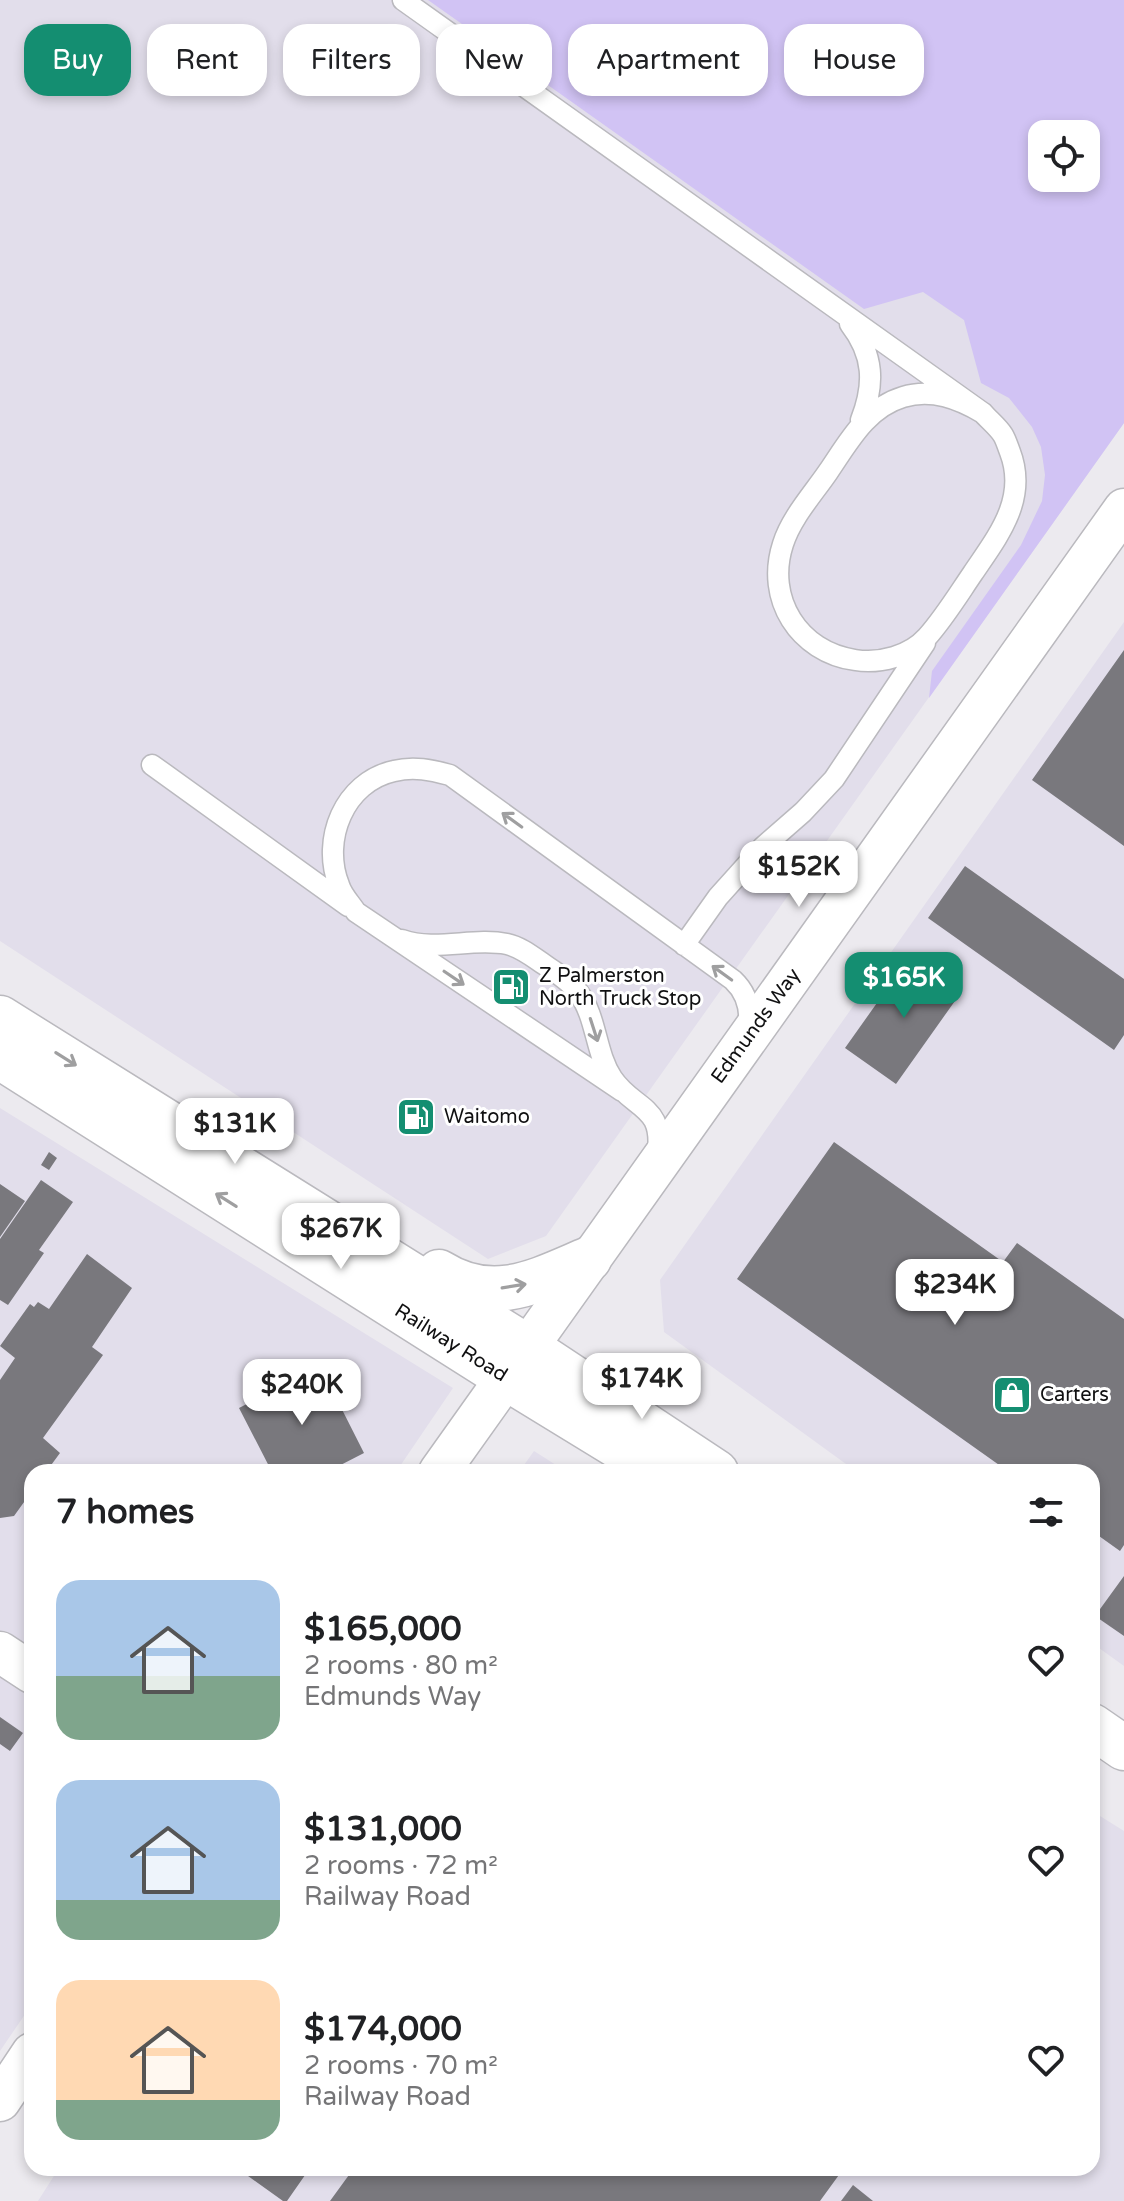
<!DOCTYPE html>
<html lang="en">
<head>
<meta charset="utf-8">
<style>
	:root { --surface:#fff; --page:#f2f2f2; --text:#202124; --muted:#757577; --accent:#148e71 }
	body { margin:0; font-family:"Varela Round",sans-serif; background:var(--page); color:var(--text); height:100vh; display:flex; flex-direction:column; font-size:30px; white-space:nowrap }
	* { box-sizing:border-box; margin:0 }
	p { font-size:26px; color:var(--muted) }
	.icon { flex:none; width:44px; height:44px; fill:none; stroke:currentColor; stroke-width:2; stroke-linecap:round; stroke-linejoin:round }
	.map { position:relative; flex:1; overflow:hidden }
	.panel { position:absolute; left:24px; top:1464px; width:1076px; height:712px; display:flex; flex-direction:column; background:var(--surface); border-radius:24px; box-shadow:0 4px 12px #0003 }
	.panel>* { flex:none }
	.hud { position:absolute; left:24px; top:24px; width:1076px; height:72px; display:flex; gap:16px }
	.buttons { position:absolute; left:1028px; top:120px; display:grid; gap:16px }
	.buttons a { display:grid; place-items:center; width:72px; height:72px; border-radius:16px; background:var(--surface); box-shadow:0 4px 12px #0003; font-size:40px }
	.price { position:absolute; translate:-50% -68px; padding:0 18px; border-radius:16px; background:#fff; color:#222; font-size:26px; line-height:52px; filter:drop-shadow(0 2px 4px #0008) }
	.price::after { content:''; position:absolute; left:50%; top:48px; width:24px; height:18px; margin-left:-12px; background:inherit; clip-path:polygon(0 0,100% 0,50% 100%) }
	.price.on { background:var(--accent); color:#fff }
	ul { padding:0; list-style:none }
	li { display:flex; align-items:center; gap:24px; height:200px; padding:0 32px }
	li span { display:grid; place-items:center; flex:none; width:224px; height:160px; border-radius:24px; color:#555 }
	li>.icon { margin-inline-start:auto }
	span .icon { width:96px; height:96px; fill:#fffc; stroke-width:1 }
	li b { font-size:34px }
	h2 { display:flex; justify-content:space-between; align-items:center; height:96px; padding:0 32px; font-size:34px }
	.pill { padding:0 28px; border-radius:24px; background:var(--surface); box-shadow:0 4px 12px #0003; font-size:28px; line-height:72px }
	.pill.on { background:var(--accent); color:#fff }
	.map>svg:first-child { display:block }
	.built { fill:#e2deeb; fill-rule:evenodd }
	.green { fill:#d1c3f4; fill-rule:evenodd }
	.building { fill:#79787d }
	.lines { fill:none; stroke-linecap:round; stroke-linejoin:round }
	.lane-casing { stroke:#bab9be; stroke-width:23 }
	.street-casing { stroke:#bab9be; stroke-width:43 }
	.secondary-casing { stroke:#bab9be; stroke-width:47 }
	.lane { stroke:#fff; stroke-width:20 }
	.street { stroke:#fff; stroke-width:40 }
	.secondary { stroke:#fff; stroke-width:44 }
	.oneway { stroke:#9f9fa0 }
	.labels { text-anchor:middle; dominant-baseline:central; stroke-width:6; stroke-linejoin:round; paint-order:stroke }
	.poi-label { font-size:20px; fill:#101011; stroke:#fff; text-anchor:start }
	.street-label { font-size:20px; fill:#101011; stroke:#fff }
</style>
</head>
<body>
<div class="map">
<svg width="1124" height="2201" viewBox="0 0 1124 2201">
	<rect width="100%" height="100%" fill="#eceaef"/>
	<path class="built" d="M 0,0 L 1124,0 L 1124,423 L 546,1236 L 488,1259 L 0,941 ZM 1042,134 L 1086,134 L 1086,178 L 1042,178 Z
		M 1124,622 L 1124,1666 L 1092,1643 L 1092,1472 L 857,1472 L 664,1332 L 660,1280 Z
		M 0,1108 L 453,1388 L 396,1472 L 32,1472 L 32,2004 L 0,2051 Z
		M 534,1451 L 567,1472 L 519,1472 Z
		M 1092,1811 L 1124,1831 L 1124,2201 L 38,2201 L 59,2168 L 1092,2168 Z"/>
	<path class="green" d="M 428,0 L 1124,0 L 1124,423 L 929,698 L 932,671 L 1021,545 L 1042,501 L 1045,475 L 1041,447 L 1032,427 L 1009,398 L 981,383 L 964,320 L 923,292 L 864,309 ZM 1042,134 L 1086,134 L 1086,178 L 1042,178 Z"/>
	<path class="building" d="M 1124,650 L 1124,846 L 1032,780 Z
		M 965,866 L 1124,979 L 1124,1035 L 1114,1050 L 928,918 Z
		M 911,955 L 962,991 L 896,1084 L 845,1048 Z
		M 834,1142 L 1003,1262 L 1017,1243 L 1124,1319 L 1124,1545 L 1120,1551 L 1092,1531 L 1092,1472 L 1009,1472 L 737,1279 Z
		M 49,1152 L 57,1158 L 49,1170 L 41,1165 Z
		M 41,1180 L 73,1202 L 39,1250 L 44,1253 L 8,1305 L 0,1300 L 0,1239 Z
		M 0,1184 L 25,1201 L 0,1237 Z
		M 87,1254 L 132,1288 L 92,1347 L 103,1355 L 43,1438 L 60,1453 L 46,1472 L 32,1472 L 32,1491 L 14,1516 L 0,1518 L 0,1380 L 15,1358 L 0,1346 L 30,1304 L 34,1307 L 38,1302 L 49,1309 Z
		M 320,1366 L 364,1453 L 327,1472 L 272,1472 L 239,1408 Z
		M 1124,1576 L 1124,1636 L 1095,1616 Z
		M 0,1717 L 23,1733 L 10,1751 L 0,1744 Z
		M 237,2168 L 310,2168 L 287,2201 L 283,2201 Z
		M 354,2168 L 844,2168 L 820,2201 L 330,2201 Z
		M 853,2185 L 873,2201 L 841,2201 Z"/>
	<g class="lines">
		<defs>
			<path id="lane" d="M 403,0 L 983,413 C 989,420 998,427 1003,435 C 1006,440 1008,447 1010,452 C 1028,499 998,536 973,573 C 958,595 944,618 927,637 C 910,656 880,664 855,660 C 799,652 765,599 783,544 C 791,518 813,494 828,472 C 848,443 866,408 903,397 C 932,388 959,399 983,413
				M 850,324 C 874,355 875,384 861,420
				M 152,765 L 348,906
				M 402,940 C 436,952 473,937 507,944 C 521,947 533,957 545,965 C 556,973 569,980 578,992 C 597,1017 595,1052 612,1078 C 634,1111 666,1104 657,1158
				M 684,945 L 718,897 L 763,847 L 803,812 L 834,779 L 925,643
				M 622,1091 L 356,912 C 350,903 342,895 339,885 C 321,840 344,782 394,771 C 414,766 431,770 450,775 L 733,980 C 747,993 751,1009 749,1028"/>
			<path id="street" d="M 439,1472 L 1124,509
				M 0,1652 L 32,1673
				M 0,2101 L 32,2053"/>
			<path id="secondary" d="M 0,1018 L 527,1347 L 716,1472
				M 0,1057 L 505,1377 L 660,1472
				M 439,1272 C 493,1306 537,1281 589,1259
				M 1092,1726 L 1124,1748"/>
		</defs>
		<use href="#lane" class="lane-casing"/>
		<use href="#street" class="street-casing"/>
		<use href="#secondary" class="secondary-casing"/>
		<use href="#lane" class="lane"/>
		<use href="#street" class="street"/>
		<use href="#secondary" class="secondary"/>
	</g>
	<defs><path id="oneway-shaft" d="M-6 0H5M1.5-3L5.5 0L1.5 3" fill="none" stroke-width="1.6" stroke-linecap="round" stroke-linejoin="round" transform="scale(2)"/></defs>
	<g class="oneway">
		<use href="#oneway-shaft" transform="translate(512 820) rotate(-144)"/>
		<use href="#oneway-shaft" transform="translate(722 973) rotate(-144)"/>
		<use href="#oneway-shaft" transform="translate(454 978) rotate(34)"/>
		<use href="#oneway-shaft" transform="translate(594 1030) rotate(72)"/>
		<use href="#oneway-shaft" transform="translate(66 1059) rotate(32)"/>
		<use href="#oneway-shaft" transform="translate(226 1200) rotate(-148)"/>
		<use href="#oneway-shaft" transform="translate(514 1286) rotate(-9)"/>
	</g>
	<defs>
		<symbol id="fuel-square" viewBox="-11 -11 22 22"><rect x="-9" y="-9" width="18" height="18" rx="4" fill="#148e71" stroke="#fff"/><path d="M-5.5-6h7V0h2V4h1.3V-2.5L3-4.5l.8-.8L6-3V5H2.5V1h-1V6h-7ZM-4.2-4.7v3.2H.2V-4.7Z" fill="#fff"/></symbol>
		<symbol id="shop-square" viewBox="-11 -11 22 22"><rect x="-9" y="-9" width="18" height="18" rx="4" fill="#148e71" stroke="#fff"/><path d="M-5-2.5h2.3a2.7 3.5 0 0 1 5.4 0H5L5.5 6h-11ZM-1.5-2.5h3a1.5 2.3 0 0 0-3 0Z" fill="#fff"/></symbol>
	</defs>
	<g fill-rule="evenodd">
		<use href="#fuel-square" x="489" y="965" width="44" height="44"/>
		<use href="#fuel-square" x="394" y="1095" width="44" height="44"/>
		<use href="#shop-square" x="990" y="1373" width="44" height="44"/>
	</g>
	<g class="labels">
		<g class="poi-label">
			<text x="539" y="976">Z Palmerston<tspan x="539" dy="23">North Truck Stop</tspan></text>
			<text x="444" y="1117">Waitomo</text>
			<text x="1040" y="1395">Carters</text>
		</g>
		<g class="street-label">
			<text transform="translate(756 1026) rotate(-54)">Edmunds Way</text>
			<text transform="translate(451 1343) rotate(32)">Railway Road</text>
		</g>
	</g>
</svg>
<div class="buttons">
<a><svg class="icon" aria-label="locate" viewBox="0 0 24 24"><circle cx="12" cy="12" r="6"/><path d="M12 2v4M12 18v4M2 12h4M18 12h4"/></svg></a>
</div>
<b class="price" style="left:799px;top:909px">$152K</b>
<b class="price on" style="left:904px;top:1020px">$165K</b>
<b class="price" style="left:235px;top:1166px">$131K</b>
<b class="price" style="left:341px;top:1271px">$267K</b>
<b class="price" style="left:955px;top:1327px">$234K</b>
<b class="price" style="left:642px;top:1421px">$174K</b>
<b class="price" style="left:302px;top:1427px">$240K</b>
<div class="hud">
<a class="pill on">Buy</a>
<a class="pill">Rent</a>
<a class="pill">Filters</a>
<a class="pill">New</a>
<a class="pill">Apartment</a>
<a class="pill">House</a>
</div>
<section class="panel">
<h2>7 homes<svg class="icon" aria-label="filters" viewBox="0 0 24 24"><path d="M4 7h16M4 17h16"/><circle cx="9" cy="7" r="2"/><circle cx="15" cy="17" r="2"/></svg></h2>
<ul>
<li><span style="background:linear-gradient(#a9c7e8 60%,#7fa58c 0)"><svg class="icon" aria-label="home" viewBox="0 0 24 24"><path d="M3 11l9-7 9 7M6 9v11h12V9"/></svg></span><div><b>$165,000</b><p>2 rooms · 80 m²</p><p>Edmunds Way</p></div><svg class="icon" aria-label="heart" viewBox="0 0 24 24"><path d="M12 20l-8-8c-3-5 5-10 8-4 3-6 11-1 8 4z"/></svg></li>
<li><span style="background:linear-gradient(#a9c7e8 75%,#7fa58c 0)"><svg class="icon" aria-label="home" viewBox="0 0 24 24"><path d="M3 11l9-7 9 7M6 9v11h12V9"/></svg></span><div><b>$131,000</b><p>2 rooms · 72 m²</p><p>Railway Road</p></div><svg class="icon" aria-label="heart" viewBox="0 0 24 24"><path d="M12 20l-8-8c-3-5 5-10 8-4 3-6 11-1 8 4z"/></svg></li>
<li><span style="background:linear-gradient(#ffd9b3 75%,#7fa58c 0)"><svg class="icon" aria-label="home" viewBox="0 0 24 24"><path d="M3 11l9-7 9 7M6 9v11h12V9"/></svg></span><div><b>$174,000</b><p>2 rooms · 70 m²</p><p>Railway Road</p></div><svg class="icon" aria-label="heart" viewBox="0 0 24 24"><path d="M12 20l-8-8c-3-5 5-10 8-4 3-6 11-1 8 4z"/></svg></li>
</ul>
</section>
</div>
</body>
</html>
